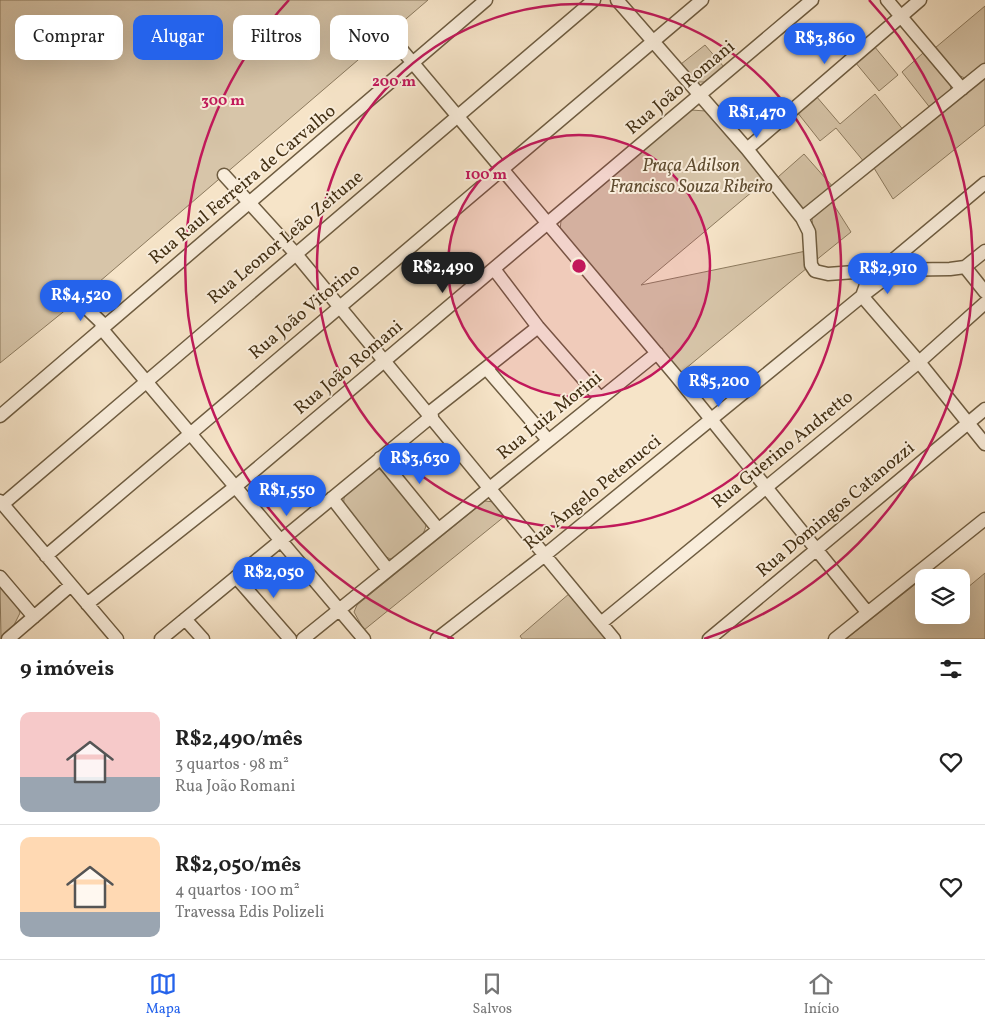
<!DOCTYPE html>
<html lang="pt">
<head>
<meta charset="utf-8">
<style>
	:root { --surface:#fff; --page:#f2f2f2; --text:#222; --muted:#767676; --line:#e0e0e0; --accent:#2563eb }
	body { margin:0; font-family:Vollkorn,serif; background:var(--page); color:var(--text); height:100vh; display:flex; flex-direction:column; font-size:19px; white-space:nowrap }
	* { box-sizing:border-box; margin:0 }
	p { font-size:16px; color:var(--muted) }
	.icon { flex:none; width:28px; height:28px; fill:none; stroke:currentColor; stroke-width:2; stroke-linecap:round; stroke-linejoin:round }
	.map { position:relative; height:639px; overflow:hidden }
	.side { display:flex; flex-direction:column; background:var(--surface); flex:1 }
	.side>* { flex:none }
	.banner { position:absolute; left:15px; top:15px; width:500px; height:45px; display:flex; gap:10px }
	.tools { position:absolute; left:915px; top:569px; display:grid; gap:10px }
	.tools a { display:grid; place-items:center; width:55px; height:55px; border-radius:10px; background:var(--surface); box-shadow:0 5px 20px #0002; font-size:25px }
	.price { position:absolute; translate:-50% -42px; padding:0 11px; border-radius:18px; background:var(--accent); color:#fff; font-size:16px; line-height:32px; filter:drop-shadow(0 1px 2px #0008) }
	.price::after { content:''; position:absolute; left:50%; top:30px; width:15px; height:11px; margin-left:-8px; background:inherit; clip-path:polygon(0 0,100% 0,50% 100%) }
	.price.on { background:#222; color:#fff }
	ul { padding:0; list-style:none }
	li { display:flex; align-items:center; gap:15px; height:125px; padding:0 20px }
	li+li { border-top:1px solid var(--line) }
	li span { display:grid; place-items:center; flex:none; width:140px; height:100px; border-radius:10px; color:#555 }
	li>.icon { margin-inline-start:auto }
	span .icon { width:60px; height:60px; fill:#fffc; stroke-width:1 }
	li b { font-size:21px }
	h2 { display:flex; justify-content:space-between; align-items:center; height:60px; padding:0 20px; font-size:21px }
	.tag { padding:0 18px; border-radius:10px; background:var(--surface); box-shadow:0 5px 20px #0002; font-size:18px; line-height:45px }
	.tag.on { background:var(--accent); color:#fff }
	.menu { display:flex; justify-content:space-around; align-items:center; height:70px; border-top:1px solid var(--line); background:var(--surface); font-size:14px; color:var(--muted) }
	.menu a { display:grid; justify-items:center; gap:2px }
	.menu .on { color:var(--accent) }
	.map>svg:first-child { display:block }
	.green { fill:#d7c5a9; stroke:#8c7a5e }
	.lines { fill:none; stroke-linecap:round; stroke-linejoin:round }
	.minor-casing { stroke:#6e5c40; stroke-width:15 }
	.minor { stroke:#f9eddb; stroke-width:12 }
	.ring { fill:none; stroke:#c2185b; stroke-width:2.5 }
	.labels { text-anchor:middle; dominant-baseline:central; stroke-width:4; stroke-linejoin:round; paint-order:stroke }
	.street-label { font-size:18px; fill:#412e12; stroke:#f9eddb }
	.park-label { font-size:18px; font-style:italic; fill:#5f4c30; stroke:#f9eddb }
	.centre { fill:#c2185b; stroke:#f9eddb; stroke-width:2.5 }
	.ring-label { font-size:15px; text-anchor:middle; font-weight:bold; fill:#c2185b; stroke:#f9eddb; stroke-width:4; stroke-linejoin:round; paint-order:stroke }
</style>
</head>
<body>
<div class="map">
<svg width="985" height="639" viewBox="0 0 985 639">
	<rect width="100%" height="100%" fill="#f6e4c8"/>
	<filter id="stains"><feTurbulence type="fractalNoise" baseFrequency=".004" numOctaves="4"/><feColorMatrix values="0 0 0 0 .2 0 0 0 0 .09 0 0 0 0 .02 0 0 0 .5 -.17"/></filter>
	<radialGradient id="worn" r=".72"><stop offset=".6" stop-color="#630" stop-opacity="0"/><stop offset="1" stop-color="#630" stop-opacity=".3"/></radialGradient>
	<path class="green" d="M 0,0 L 428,0 L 78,300 L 0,363 Z
		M 985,6 L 985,67 L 967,79 L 958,75 L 935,48 Z
		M 705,45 L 724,67 L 704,82 L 696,82 L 681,64 Z
		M 874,46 L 898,75 L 879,91 L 855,62 Z
		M 923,53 L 951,86 L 949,95 L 931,109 L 902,72 Z
		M 985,77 L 985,125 L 893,199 L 874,168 Z
		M 875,94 L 904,131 L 865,163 L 836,128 L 820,141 L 797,112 L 816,96 L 840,124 Z
		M 691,110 L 706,111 L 765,181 L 641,285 L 806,251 L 807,268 L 679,374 L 560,230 L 561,221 Z
		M 804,154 L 834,188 L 805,209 L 801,207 L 778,177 Z
		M 832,202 L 851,232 L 815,261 L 812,218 Z
		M 379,469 L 388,474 L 426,521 C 428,537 404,555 390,559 L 385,556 L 345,507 C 338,490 362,480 373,471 Z
		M 485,501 L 494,502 L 505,516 L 364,630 L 354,612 L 357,605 Z
		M 985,573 L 985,639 L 846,639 L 922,579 L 924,581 L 924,615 L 961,615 L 961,593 Z
		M 0,586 L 16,603 L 20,613 L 11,631 L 1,639 Z
		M 570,593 L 607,639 L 522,639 L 520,636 Z"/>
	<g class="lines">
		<defs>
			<path id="minor" d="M 617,0 L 747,149 L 802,218 L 809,232 L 811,265 L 815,271 L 828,274 L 881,270 L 950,269 L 965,267 L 985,251
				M 887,0 L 962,89
				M 391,37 L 676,376 L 867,612
				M 747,149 L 920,0
				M 224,175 L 295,253 L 614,639
				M 802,218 L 985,70
				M 965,267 L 985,292
				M 494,269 L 538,327 L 600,398
				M 896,270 L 862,296 L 919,362 L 985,444
				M 78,300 L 104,325
				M 101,328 L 364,639
				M 486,368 L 548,440
				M 429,413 L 538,327
				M 0,416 L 486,0
				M 380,458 L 438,529
				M 332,498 L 388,570
				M 0,501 L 117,639
				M 3,504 L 594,0
				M 46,556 L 702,0
				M 0,577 L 34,617
				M 236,577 L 290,639
				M 87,604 L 235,487 L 812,0
				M 185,619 L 203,639
				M 601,623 L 919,362 L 985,303
				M 8,639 L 71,585
				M 161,639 L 432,416
				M 303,639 L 657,353
				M 437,639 L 545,555 L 862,296 L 867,282 L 881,270 L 985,183
				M 709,639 L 985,409
				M 835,639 L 985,519"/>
		</defs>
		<use href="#minor" class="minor-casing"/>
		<use href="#minor" class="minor"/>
	</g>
	<circle cx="579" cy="266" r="131" fill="#c2185b" fill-opacity=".12"/>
	<g class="ring">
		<circle cx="579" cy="266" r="131"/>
		<circle cx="579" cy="266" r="262"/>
		<path d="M454 639A393 393 0 0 1 289 0M869 0A393 393 0 0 1 704 639"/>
	</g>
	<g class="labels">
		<g class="street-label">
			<text transform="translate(681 88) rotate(-40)">Rua João Romani</text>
			<text transform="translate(243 185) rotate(-40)">Rua Raul Ferreira de Carvalho</text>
			<text transform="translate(286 238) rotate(-40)">Rua Leonor Leão Zeitune</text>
			<text transform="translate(305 312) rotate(-40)">Rua João Vitorino</text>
			<text transform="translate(349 368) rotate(-40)">Rua João Romani</text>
			<text transform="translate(550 416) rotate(-39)">Rua Luiz Morini</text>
			<text transform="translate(783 450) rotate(-39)">Rua Guerino Andretto</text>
			<text transform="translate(593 493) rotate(-39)">Rua Ângelo Petenucci</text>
			<text transform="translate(836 510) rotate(-40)">Rua Domingos Catanozzi</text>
		</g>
		<g class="park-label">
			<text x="691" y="166">Praça Adilson<tspan x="691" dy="21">Francisco Souza Ribeiro</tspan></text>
		</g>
	</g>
	<circle cx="579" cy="266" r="8" class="centre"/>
	<g class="ring-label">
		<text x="394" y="86">200 m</text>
		<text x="223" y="105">300 m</text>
		<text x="486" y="179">100 m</text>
	</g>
	<rect width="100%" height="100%" filter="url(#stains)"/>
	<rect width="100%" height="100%" fill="url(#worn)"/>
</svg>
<div class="tools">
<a><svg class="icon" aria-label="layers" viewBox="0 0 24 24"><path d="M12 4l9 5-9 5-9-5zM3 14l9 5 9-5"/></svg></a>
</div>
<b class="price" style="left:825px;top:65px">R$3,860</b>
<b class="price" style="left:757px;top:139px">R$1,470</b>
<b class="price on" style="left:443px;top:294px">R$2,490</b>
<b class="price" style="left:888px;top:295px">R$2,910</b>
<b class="price" style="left:81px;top:322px">R$4,520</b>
<b class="price" style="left:719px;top:408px">R$5,200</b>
<b class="price" style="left:420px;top:485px">R$3,630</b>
<b class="price" style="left:287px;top:517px">R$1,550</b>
<b class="price" style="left:274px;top:599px">R$2,050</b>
<div class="banner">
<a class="tag">Comprar</a>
<a class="tag on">Alugar</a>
<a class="tag">Filtros</a>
<a class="tag">Novo</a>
</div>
</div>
<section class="side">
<h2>9 imóveis<svg class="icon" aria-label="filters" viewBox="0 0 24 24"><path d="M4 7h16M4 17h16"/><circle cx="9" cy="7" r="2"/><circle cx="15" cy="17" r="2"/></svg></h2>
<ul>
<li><span style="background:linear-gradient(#f6c9c9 65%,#9aa5b1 0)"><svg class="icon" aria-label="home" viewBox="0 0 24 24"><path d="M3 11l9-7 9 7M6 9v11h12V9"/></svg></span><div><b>R$2,490/mês</b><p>3 quartos · 98 m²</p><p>Rua João Romani</p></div><svg class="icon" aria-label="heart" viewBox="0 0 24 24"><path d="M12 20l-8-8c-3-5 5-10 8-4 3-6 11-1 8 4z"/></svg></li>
<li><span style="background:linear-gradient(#ffd9b3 75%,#9aa5b1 0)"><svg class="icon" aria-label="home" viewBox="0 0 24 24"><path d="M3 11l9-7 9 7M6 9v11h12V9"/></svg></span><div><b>R$2,050/mês</b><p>4 quartos · 100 m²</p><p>Travessa Edis Polizeli</p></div><svg class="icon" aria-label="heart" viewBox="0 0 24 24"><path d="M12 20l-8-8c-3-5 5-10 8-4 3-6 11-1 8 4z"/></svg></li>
</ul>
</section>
<nav class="menu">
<a class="on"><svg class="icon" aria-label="map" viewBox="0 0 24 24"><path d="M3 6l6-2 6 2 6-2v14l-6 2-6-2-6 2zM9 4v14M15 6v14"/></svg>Mapa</a>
<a><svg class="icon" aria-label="saved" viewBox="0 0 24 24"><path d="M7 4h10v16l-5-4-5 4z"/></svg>Salvos</a>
<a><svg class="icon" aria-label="home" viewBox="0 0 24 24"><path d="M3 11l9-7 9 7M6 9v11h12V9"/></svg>Início</a>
</nav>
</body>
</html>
